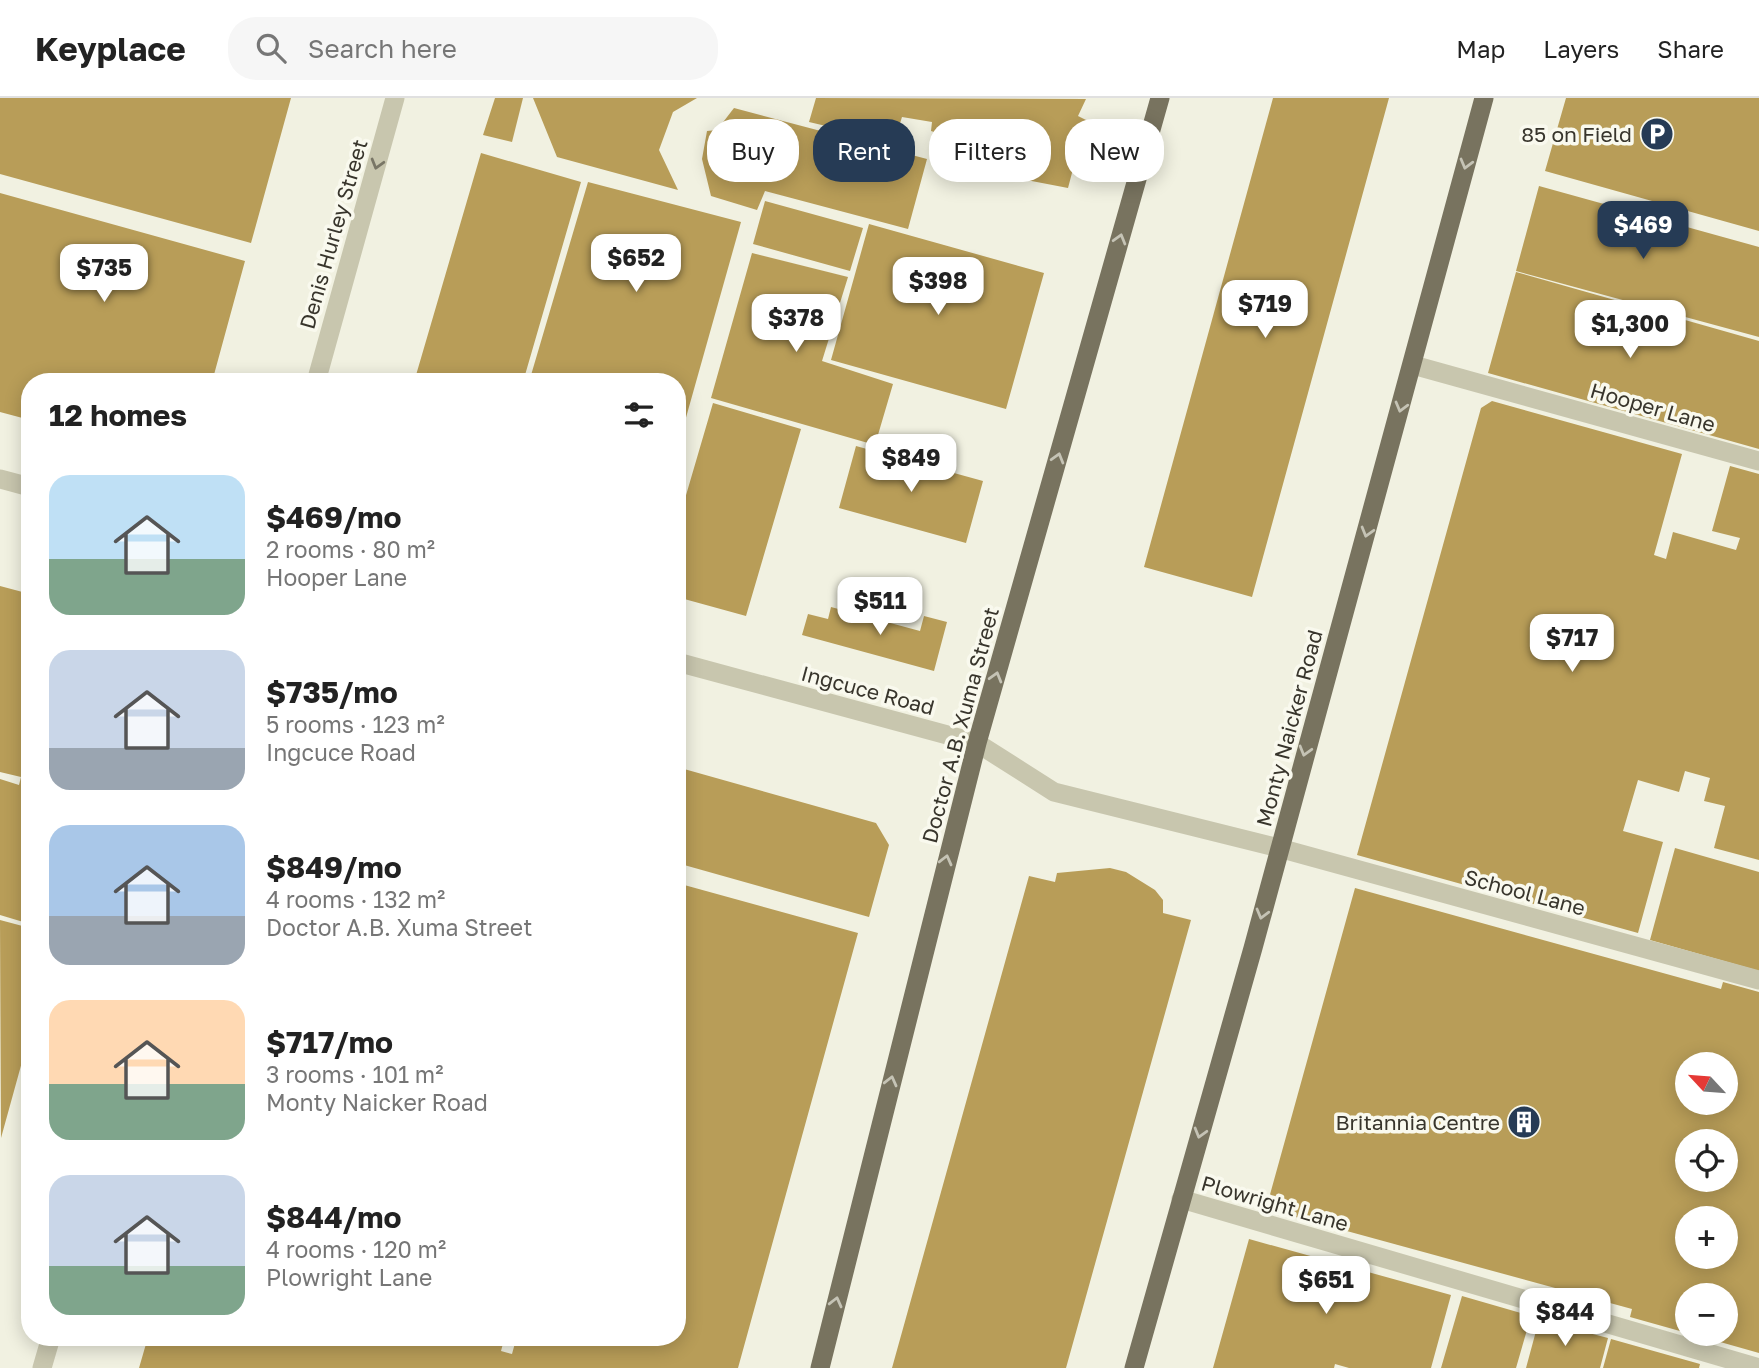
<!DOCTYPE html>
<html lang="en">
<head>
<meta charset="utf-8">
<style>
	:root { --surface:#fff; --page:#f6f6f6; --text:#222; --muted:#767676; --line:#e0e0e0; --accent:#263b55 }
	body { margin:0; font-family:"Golos Text",sans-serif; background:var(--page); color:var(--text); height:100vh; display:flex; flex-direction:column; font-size:26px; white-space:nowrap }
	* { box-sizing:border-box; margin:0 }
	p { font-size:23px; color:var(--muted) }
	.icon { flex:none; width:38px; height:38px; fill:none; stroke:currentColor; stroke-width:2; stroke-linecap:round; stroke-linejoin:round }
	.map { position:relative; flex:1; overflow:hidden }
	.panel { position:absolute; left:21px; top:275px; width:665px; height:973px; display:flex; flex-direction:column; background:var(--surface); border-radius:28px; box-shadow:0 4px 18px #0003 }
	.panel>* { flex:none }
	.hud { position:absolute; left:707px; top:21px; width:665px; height:63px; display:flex; gap:14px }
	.needle { width:46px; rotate:296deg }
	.tools { position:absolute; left:1675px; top:954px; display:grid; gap:14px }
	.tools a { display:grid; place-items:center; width:63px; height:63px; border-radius:50%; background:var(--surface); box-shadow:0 4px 18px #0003; font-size:35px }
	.price { position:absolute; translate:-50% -60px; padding:0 16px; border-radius:14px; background:#fff; color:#222; font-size:23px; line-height:46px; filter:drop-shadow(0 2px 4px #0008) }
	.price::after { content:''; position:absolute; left:50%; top:42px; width:21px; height:16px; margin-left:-10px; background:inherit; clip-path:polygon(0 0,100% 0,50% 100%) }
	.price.on { background:var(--accent); color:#fff }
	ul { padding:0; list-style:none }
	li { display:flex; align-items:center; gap:21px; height:175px; padding:0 28px }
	li span { display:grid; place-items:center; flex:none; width:196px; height:140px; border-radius:21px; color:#555 }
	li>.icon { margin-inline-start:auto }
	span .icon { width:84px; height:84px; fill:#fffc; stroke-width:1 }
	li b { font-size:30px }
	h2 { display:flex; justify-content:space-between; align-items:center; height:84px; padding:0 28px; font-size:30px }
	.pill { padding:0 24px; border-radius:28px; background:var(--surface); box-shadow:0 4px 18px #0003; font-size:24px; line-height:63px }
	.pill.on { background:var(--accent); color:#fff }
	header { display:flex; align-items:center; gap:42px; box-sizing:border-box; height:98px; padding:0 35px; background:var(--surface); border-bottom:2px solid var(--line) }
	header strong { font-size:33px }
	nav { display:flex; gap:38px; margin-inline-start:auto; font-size:24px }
	.search { width:490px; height:63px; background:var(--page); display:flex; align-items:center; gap:18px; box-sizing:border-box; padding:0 24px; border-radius:28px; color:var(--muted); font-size:26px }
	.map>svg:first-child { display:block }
	.building { fill:#b89d58; fill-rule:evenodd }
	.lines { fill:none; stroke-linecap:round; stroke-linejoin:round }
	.pedestrian { stroke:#c8c6ae; stroke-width:19 }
	.tertiary { stroke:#c8c6ae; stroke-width:19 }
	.primary { stroke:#78735f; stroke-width:19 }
	.oneway { stroke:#797666 }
	.oneway2 { stroke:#c5c3b5 }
	.labels { text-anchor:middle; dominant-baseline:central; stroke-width:7; stroke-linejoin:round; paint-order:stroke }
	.poi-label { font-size:21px; fill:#38352c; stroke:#f9f9ee; text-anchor:end }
	.street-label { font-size:21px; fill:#38352c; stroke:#f9f9ee }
</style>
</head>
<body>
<header>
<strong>Keyplace</strong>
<div class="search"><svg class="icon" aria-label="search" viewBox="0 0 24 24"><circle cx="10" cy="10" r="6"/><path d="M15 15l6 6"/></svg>Search here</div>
<nav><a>Map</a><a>Layers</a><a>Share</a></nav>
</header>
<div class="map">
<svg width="1759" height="1270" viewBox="0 0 1759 1270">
	<rect width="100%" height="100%" fill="#f1f1e1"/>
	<path class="building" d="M 0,0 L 291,0 L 251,145 L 0,76 Z
		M 495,0 L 523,0 L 512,44 L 483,37 Z
		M 533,0 L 697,0 L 673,14 L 659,52 L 678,92 L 557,59 Z
		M 816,0 L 1086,1 L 1078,18 L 1086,22 L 1068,90 L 975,72 L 981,49 L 931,33 L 932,24 L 902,19 L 894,44 L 809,24 Z
		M 1273,0 L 1389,0 L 1252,499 L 1144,469 Z
		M 1566,0 L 1759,0 L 1759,133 L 1545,73 Z
		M 734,10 L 927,61 L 908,131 L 765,93 L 757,112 L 711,98 L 702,61 L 707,33 L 717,32 Z
		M 481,55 L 581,84 L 523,284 L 414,284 Z
		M 588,84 L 741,124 L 678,348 L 677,284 L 529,284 Z
		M 1539,88 L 1759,149 L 1759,239 L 1516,173 Z
		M 0,95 L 245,163 L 212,284 L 30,284 L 30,322 L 0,314 Z
		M 765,103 L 863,130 L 850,173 L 753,146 Z
		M 869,126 L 1044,175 L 1006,311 L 831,262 Z
		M 752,155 L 848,179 L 822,263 L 893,286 L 875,347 L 711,300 Z
		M 1516,174 L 1759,243 L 1759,351 L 1488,275 Z
		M 1492,303 L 1682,356 L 1654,457 L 1666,461 L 1673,434 L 1736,452 L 1740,440 L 1712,433 L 1730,368 L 1759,376 L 1759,762 L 1714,750 L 1725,708 L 1704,703 L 1710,680 L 1685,673 L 1679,694 L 1638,682 L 1623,733 L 1663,744 L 1638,835 L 1357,757 L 1481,310 Z
		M 713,305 L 801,331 L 746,518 L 677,499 L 677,428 Z
		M 856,348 L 983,383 L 966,445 L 839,410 Z
		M 0,488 L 30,496 L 30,826 L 0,817 L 0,681 L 19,687 L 21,679 L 0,674 Z
		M 831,509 L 920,533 L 924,518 L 947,524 L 934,573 L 802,537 L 808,516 L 828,521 Z
		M 677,669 L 876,725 L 889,747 L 869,819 L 677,765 Z
		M 1675,750 L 1759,774 L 1759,873 L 1650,842 Z
		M 1110,770 L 1126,774 L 1155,792 L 1163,802 L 1163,815 L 1191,822 L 1066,1270 L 892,1270 L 1029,778 L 1055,784 L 1057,775 Z
		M 677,785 L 858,835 L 738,1270 L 139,1270 L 148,1239 L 677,1239 ZM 504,1242 L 515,1245 L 512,1256 L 501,1253 Z
		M 1355,790 L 1721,891 L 1723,884 L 1759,894 L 1759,1255 L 1692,1236 L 1726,1236 L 1726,1197 L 1687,1197 L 1687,1235 L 1630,1219 L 1632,1211 L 1266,1111 ZM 1687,966 L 1726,966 L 1726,1004 L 1687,1004 ZM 1687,1043 L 1726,1043 L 1726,1082 L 1687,1082 ZM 1687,1120 L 1726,1120 L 1726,1158 L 1687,1158 Z
		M 0,822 L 30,830 L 30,935 L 1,1040 Z
		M 1249,1141 L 1451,1197 L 1431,1270 L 1349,1270 L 1335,1266 L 1334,1270 L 1213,1270 Z
		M 1462,1198 L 1531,1218 L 1516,1270 L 1441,1270 Z
		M 1539,1222 L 1608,1240 L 1600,1270 L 1526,1270 Z
		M 1611,1241 L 1700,1266 L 1699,1270 L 1603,1270 Z"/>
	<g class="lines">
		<path class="pedestrian" d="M 1413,267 L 1759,363
			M 1279,750 L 1759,882
			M 1181,1101 L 1759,1270"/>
		<path class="tertiary" d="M 316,284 L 395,0
			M 0,381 L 30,389
			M 677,564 L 977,645 L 1054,694 L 1279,750
			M 42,1270 L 51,1239"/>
		<path class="primary" d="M 820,1270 L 977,645 L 1160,0
			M 1134,1270 L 1253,850 L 1484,0"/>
	</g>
	<defs><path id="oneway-chevron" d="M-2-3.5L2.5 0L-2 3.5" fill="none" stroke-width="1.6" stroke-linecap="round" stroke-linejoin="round" transform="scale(1.75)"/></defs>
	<use class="oneway" href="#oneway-chevron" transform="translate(377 66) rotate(106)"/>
	<g class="oneway2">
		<use href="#oneway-chevron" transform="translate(1466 66) rotate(105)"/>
		<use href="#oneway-chevron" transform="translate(1120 141) rotate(-74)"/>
		<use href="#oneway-chevron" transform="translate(1401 309) rotate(105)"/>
		<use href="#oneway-chevron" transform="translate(1058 360) rotate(-74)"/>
		<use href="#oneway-chevron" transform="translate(1367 434) rotate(106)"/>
		<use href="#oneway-chevron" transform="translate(996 579) rotate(-74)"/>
		<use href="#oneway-chevron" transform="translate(1305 653) rotate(106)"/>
		<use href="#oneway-chevron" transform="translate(946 762) rotate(-76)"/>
		<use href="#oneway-chevron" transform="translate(1262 816) rotate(105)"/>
		<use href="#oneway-chevron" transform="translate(891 983) rotate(-76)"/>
		<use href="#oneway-chevron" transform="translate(1200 1035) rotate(106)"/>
		<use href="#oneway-chevron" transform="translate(836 1204) rotate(-76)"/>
	</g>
	<defs>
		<symbol id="parking-disc" viewBox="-11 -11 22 22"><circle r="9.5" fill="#263b55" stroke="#f9f9ee"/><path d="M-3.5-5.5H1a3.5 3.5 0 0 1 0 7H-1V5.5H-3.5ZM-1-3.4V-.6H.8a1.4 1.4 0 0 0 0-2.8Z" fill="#fff"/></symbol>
		<symbol id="building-disc" viewBox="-11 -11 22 22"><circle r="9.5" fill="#263b55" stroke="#f9f9ee"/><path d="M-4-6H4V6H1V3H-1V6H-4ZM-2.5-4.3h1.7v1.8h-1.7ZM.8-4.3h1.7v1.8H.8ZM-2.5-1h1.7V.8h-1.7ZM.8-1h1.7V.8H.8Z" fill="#fff"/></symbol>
	</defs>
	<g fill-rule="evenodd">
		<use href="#parking-disc" x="1638" y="17" width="38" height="38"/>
		<use href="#building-disc" x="1505" y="1005" width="38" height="38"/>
	</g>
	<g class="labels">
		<g class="poi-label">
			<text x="1632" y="36">85 on Field</text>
			<text x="1500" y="1024">Britannia Centre</text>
		</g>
		<g class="street-label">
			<text transform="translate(333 136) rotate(-74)">Denis Hurley Street</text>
			<text transform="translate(1653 309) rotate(16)">Hooper Lane</text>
			<text transform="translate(868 592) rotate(15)">Ingcuce Road</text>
			<text transform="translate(960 627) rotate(-75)">Doctor A.B. Xuma Street</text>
			<text transform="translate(1289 630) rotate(-75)">Monty Naicker Road</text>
			<text transform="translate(1525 794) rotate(15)">School Lane</text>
			<text transform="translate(1275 1105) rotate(16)">Plowright Lane</text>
		</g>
	</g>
</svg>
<div class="tools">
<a><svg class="needle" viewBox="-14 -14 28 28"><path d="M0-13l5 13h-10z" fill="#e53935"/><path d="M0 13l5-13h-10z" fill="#767676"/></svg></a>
<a><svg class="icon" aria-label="locate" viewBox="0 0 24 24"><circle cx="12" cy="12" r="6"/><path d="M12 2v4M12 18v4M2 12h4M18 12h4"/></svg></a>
<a>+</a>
<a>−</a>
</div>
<b class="price on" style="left:1643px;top:163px">$469</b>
<b class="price" style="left:636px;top:196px">$652</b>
<b class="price" style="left:104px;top:206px">$735</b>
<b class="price" style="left:938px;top:219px">$398</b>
<b class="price" style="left:1265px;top:242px">$719</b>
<b class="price" style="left:796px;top:256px">$378</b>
<b class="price" style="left:1630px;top:262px">$1,300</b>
<b class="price" style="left:911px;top:396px">$849</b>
<b class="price" style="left:880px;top:539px">$511</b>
<b class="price" style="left:1572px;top:576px">$717</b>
<b class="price" style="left:1326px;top:1218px">$651</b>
<b class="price" style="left:1565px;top:1250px">$844</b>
<div class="hud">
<a class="pill">Buy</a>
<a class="pill on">Rent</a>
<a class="pill">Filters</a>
<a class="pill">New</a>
</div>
<section class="panel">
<h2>12 homes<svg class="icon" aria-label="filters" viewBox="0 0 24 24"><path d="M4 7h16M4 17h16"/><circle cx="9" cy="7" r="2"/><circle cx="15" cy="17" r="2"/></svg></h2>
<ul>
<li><span style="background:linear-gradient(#bfe0f5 60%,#7fa58c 0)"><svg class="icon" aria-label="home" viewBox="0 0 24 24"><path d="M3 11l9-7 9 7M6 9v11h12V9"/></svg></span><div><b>$469/mo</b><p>2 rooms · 80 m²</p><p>Hooper Lane</p></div></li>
<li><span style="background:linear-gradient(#c9d6e8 70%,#9aa5b1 0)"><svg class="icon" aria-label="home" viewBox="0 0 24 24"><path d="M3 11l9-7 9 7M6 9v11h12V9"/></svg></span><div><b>$735/mo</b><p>5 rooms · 123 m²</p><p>Ingcuce Road</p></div></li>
<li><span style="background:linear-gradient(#a9c7e8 65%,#9aa5b1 0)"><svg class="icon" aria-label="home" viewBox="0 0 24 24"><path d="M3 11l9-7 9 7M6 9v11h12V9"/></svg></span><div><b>$849/mo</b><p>4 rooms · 132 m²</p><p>Doctor A.B. Xuma Street</p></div></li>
<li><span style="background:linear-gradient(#ffd9b3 60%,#7fa58c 0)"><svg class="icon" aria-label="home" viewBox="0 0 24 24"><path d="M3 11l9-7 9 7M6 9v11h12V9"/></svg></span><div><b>$717/mo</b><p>3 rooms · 101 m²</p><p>Monty Naicker Road</p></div></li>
<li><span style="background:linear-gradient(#c9d6e8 65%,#7fa58c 0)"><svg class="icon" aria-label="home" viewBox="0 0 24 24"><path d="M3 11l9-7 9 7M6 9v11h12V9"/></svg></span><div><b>$844/mo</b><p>4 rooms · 120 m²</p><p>Plowright Lane</p></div></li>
</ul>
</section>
</div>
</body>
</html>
